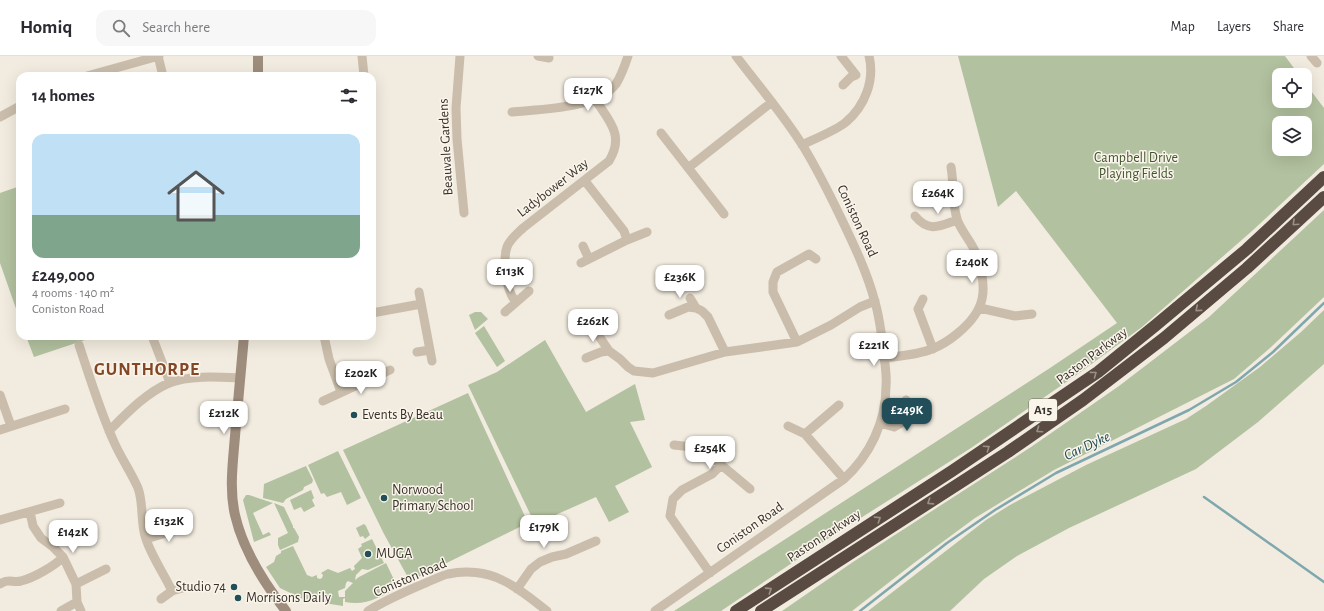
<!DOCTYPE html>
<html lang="en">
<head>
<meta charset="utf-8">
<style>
	:root { --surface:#fff; --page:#f7f7f7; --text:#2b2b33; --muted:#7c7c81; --line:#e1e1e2; --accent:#214e58 }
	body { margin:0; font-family:"Alegreya Sans",sans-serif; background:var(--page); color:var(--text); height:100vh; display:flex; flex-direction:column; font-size:15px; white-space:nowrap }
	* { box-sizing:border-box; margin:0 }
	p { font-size:13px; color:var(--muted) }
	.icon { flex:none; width:22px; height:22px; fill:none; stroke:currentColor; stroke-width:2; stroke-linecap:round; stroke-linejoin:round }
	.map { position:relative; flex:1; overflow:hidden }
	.drawer { position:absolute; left:16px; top:16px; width:360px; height:268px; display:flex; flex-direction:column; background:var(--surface); border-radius:12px; box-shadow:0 4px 16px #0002 }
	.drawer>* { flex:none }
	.fabs { position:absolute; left:1272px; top:12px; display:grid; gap:8px }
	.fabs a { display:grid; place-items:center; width:40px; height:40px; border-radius:8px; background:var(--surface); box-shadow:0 4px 16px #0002; font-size:20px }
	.price { position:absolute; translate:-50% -34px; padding:0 9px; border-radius:8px; background:#fff; color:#222; font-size:13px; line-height:26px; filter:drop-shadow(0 1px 2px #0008) }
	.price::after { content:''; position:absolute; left:50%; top:24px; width:12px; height:9px; margin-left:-6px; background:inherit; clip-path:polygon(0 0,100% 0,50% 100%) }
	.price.on { background:var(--accent); color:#fff }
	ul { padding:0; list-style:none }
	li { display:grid; align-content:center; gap:8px; height:212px; padding:0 16px }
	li+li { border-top:1px solid var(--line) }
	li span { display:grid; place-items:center; height:124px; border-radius:12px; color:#555 }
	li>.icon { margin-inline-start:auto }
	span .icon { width:72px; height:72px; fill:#fffc; stroke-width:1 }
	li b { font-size:17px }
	h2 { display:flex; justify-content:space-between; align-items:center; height:48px; padding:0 16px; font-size:17px }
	header { display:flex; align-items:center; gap:24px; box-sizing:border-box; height:56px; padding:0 20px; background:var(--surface); border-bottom:1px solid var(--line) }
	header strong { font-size:19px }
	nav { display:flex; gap:22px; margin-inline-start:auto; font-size:14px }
	.search { width:280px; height:36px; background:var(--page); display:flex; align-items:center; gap:10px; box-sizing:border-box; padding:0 14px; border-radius:12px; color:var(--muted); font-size:15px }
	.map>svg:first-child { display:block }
	.green { fill:#b2c19f; fill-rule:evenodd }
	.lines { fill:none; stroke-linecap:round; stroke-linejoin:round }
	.stream { stroke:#7fa7ae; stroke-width:2.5 }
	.street { stroke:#cabdab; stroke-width:9 }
	.secondary { stroke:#9e8c7c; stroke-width:10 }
	.highway { stroke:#594b41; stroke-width:12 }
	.oneway { stroke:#998f85 }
	.poi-dot { fill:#214e58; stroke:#faf5eb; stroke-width:1.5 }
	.labels { text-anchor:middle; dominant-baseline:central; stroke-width:3; stroke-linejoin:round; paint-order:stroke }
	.shield { fill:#faf5eb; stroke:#726b64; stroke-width:1 }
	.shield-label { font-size:13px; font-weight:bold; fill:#38302a }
	.street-label { font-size:14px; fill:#38302a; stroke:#faf5eb }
	.park-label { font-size:14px; fill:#43562e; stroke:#faf5eb }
	.poi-label { font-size:14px; fill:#38302a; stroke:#faf5eb; text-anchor:start }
	.water-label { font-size:15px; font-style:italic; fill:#214e58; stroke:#faf5eb }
	.district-label { font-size:18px; font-weight:bold; letter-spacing:1px; fill:#844725; stroke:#faf5eb }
</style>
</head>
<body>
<header>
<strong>Homiq</strong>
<div class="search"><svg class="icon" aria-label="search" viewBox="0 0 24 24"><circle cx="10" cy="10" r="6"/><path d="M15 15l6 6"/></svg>Search here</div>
<nav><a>Map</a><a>Layers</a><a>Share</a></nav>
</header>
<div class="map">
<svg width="1324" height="555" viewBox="0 0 1324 555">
	<rect width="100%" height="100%" fill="#f2ebdf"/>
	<path class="green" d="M 958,0 L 1285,0 L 1299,19 L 1279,19 L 1279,45 L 1305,45 L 1305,27 L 1324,52 L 1324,108 L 1252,175 L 1142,271 L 1075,320 L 971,392 L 826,484 L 721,555 L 674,555 L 1050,312 L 1117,267 L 1016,135 L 998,151 ZM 1279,67 L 1305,67 L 1305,93 L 1279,93 Z
		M 20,130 L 20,264 L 0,207 L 0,137 Z
		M 1324,154 L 1324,241 L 1270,292 L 1234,323 L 1054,414 L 975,462 L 914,507 L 852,555 L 782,555 L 853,506 L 1031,391 L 1119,330 L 1209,261 Z
		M 1324,254 L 1324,308 L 1258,366 L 1196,413 L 1069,472 L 1017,500 L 984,523 L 950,555 L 868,555 L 986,464 L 1010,449 L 1086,409 L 1186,363 L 1206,350 L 1260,311 L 1301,276 Z
		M 475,256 L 481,256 L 488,263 L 475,274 L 469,259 Z
		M 484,270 L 505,305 L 497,311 L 475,277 Z
		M 26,280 L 97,280 L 34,301 Z
		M 545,284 L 586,356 L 635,328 L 645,364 L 630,366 L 652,411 L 615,430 L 629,456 L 609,466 L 596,441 L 535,468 L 468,329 L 497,316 Z
		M 468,337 L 528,467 L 410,525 L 384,478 L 343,394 Z
		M 338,395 L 361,442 L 347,449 L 341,436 L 327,441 L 324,437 L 321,438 L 308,409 Z
		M 306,410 L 313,424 L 312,427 L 304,431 L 303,434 L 286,443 L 283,447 L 263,442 L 264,428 Z
		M 311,434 L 314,442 L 312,444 L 315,450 L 304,456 L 301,451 L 294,454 L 290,444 Z
		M 246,439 L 249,439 L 273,447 L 253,457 L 263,479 L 269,476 L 271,479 L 254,486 L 243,444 Z
		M 274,447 L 284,451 L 293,470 L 293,472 L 294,472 L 299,481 L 298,486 L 280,494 L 278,489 L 278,482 L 288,477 Z
		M 364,468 L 366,470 L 370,479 L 365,483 L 363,480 L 360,481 L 356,472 Z
		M 372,483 L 384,507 L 368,514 L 362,513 L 356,519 L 355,524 L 359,521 L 386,507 L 398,532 C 379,541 367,550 345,546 L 345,542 L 343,543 L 343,550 L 305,544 L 280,532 L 266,511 L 274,506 L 276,500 L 281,497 L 281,495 L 293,490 L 307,519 L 312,521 L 317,519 L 317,522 L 320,523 L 322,522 L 323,519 L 321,517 L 328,513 L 338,517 L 350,512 L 352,515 L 355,513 L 354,510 L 362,502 L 358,493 L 362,490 L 361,488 ZM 348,525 L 353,527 L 345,535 L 345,541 L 339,541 L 338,535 L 345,532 L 346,527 Z"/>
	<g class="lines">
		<path class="stream" d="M 1204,441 L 1324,526
			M 860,555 L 947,487 L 995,454 L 1056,417 L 1189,354 L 1236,326 L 1273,296 L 1324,247"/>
		<path class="street" d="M 158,0 L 163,20
			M 362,0 L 364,20
			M 460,0 L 456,52 L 457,83 L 464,157
			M 538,0 L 549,2
			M 841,0 L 856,19 L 851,21 L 843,29
			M 1311,0 L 1317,7
			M 87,20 L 159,0
			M 512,56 C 540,53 597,53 616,28 C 621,20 625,9 628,0
			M 0,61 L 20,50
			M 661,77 L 724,158
			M 802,89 C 814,83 837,74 846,66 C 865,50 875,24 869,0
			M 688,112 L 772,46
			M 585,125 L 624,175 L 627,184
			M 915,160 C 929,177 940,170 957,164
			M 583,190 L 589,203
			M 581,207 L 627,184 L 647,176
			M 419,236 L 432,305
			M 690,242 L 696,252 L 702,255 L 708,261 L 725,296
			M 923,243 L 918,253 L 933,293
			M 516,246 C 514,243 512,241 511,238 C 506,228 503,201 507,191 C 510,183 518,177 523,172 L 609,105 C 625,79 609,65 595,43
			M 980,252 L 1015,260 L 1032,258
			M 505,256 L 529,235
			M 372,257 L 421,248
			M 669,259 L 688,251 L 696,252
			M 597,277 L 609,295 L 620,303 L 628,311 L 634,315 L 653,317 L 725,296 L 797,286 L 831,269 L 860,251 L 875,245
			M 152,280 L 170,327
			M 324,280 L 329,303 L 341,336
			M 797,286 L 773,236 L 773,226 L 777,216 L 809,198 L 816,203
			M 79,289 C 90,322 100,355 114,386 C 121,402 131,416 138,432 C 144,448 140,467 146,483 C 152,501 164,518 172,535
			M 417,296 L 430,294
			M 586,302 L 601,296 L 609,295
			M 884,302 C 900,300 917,299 932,293 C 942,289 951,283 958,277 C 986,254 988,234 977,200 C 973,187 960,174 957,163 C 952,146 954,128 951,111
			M 0,339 L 11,370
			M 323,345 L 390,314
			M 839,349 L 805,378 L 844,423
			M 880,367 L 894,371 L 901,367 L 906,344
			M 788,370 L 805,378
			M 0,374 L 65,353
			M 109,375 C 127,357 146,337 169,327 C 189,319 219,321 240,322
			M 674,389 L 701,392 L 750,433
			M 30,456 L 33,470 L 41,482 L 53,491 L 63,501 L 76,528 L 77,546 L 81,555
			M 0,464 L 60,447
			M 146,483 L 186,471
			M 710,517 L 670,460 L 673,443 L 682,434 L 712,418 L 721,409
			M 0,528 C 9,522 12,527 21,525 C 33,522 55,510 63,501
			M 76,528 L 106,513
			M 517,533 L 531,513 L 540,506 L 552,501 L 566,498 L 596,485
			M 161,543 L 172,535 L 186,531
			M 61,555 L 77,546
			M 368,555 C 386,544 405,536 423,528 C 431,525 440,520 448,518 C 466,514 486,516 502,524 C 518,531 533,544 547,555
			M 655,555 L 844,423 C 870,399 886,366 886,330 C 887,320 885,309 884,299 C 882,281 880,263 875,246 C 867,216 854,189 841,162 C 829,137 817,113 803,90 C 783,58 758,29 736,0"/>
		<path class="secondary" d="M 258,20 L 258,0
			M 244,280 C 241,313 238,347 235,380 C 233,406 229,433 235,459 C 243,494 264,527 286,555"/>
		<path class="highway" d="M 736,555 L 952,415 L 1098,316 L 1156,269 L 1247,193 L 1324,121
			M 761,555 L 1008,396 L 1083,344 L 1164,282 L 1247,212 L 1324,141"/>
	</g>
	<defs><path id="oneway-chevron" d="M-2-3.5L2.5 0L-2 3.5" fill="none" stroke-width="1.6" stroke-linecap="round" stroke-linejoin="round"/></defs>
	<g class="oneway">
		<use href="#oneway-chevron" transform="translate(1295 167) rotate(137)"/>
		<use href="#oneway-chevron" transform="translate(1198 253) rotate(140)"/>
		<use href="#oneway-chevron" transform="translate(1094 318) rotate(-36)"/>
		<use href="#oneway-chevron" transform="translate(1039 374) rotate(146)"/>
		<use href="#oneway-chevron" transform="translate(987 392) rotate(-34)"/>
		<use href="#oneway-chevron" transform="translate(930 446) rotate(147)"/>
		<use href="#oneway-chevron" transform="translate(878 463) rotate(-33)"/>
		<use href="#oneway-chevron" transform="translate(769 534) rotate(-33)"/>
	</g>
	<g class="poi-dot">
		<circle cx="354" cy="359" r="4"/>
		<circle cx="384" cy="442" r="4"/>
		<circle cx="368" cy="498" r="4"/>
		<circle cx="234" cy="531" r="4"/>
		<circle cx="238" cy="542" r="4"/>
	</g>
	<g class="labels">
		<rect class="shield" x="1029" y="343" width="28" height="22" rx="3"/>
		<g class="shield-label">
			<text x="1043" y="354">A15</text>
		</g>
		<g class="street-label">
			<text transform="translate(446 91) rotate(-93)">Beauvale Gardens</text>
			<text transform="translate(553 132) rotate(-38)">Ladybower Way</text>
			<text transform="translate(857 165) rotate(65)">Coniston Road</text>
			<text transform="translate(1092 300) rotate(-37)">Paston Parkway</text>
			<text transform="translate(750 472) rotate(-35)">Coniston Road</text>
			<text transform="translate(824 480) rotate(-33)">Paston Parkway</text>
			<text transform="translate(410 522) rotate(-23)">Coniston Road</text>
		</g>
		<g class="park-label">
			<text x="1136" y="102">Campbell Drive<tspan x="1136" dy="16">Playing Fields</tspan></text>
		</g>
		<g class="poi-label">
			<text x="362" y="359">Events By Beau</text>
			<text x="392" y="434">Norwood<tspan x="392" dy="16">Primary School</tspan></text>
			<text x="376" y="498">MUGA</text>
			<text x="226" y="531" text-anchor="end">Studio 74</text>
			<text x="246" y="542">Morrisons Daily</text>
		</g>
		<g class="water-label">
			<text transform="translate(1087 390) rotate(-25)">Car Dyke</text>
		</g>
		<g class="district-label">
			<text x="147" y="314">GUNTHORPE</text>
		</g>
	</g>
</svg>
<div class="fabs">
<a><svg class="icon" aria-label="locate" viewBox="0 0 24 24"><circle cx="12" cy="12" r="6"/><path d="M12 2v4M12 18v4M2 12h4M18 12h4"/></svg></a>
<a><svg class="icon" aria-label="layers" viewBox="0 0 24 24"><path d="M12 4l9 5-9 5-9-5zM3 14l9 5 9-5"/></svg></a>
</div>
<b class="price" style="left:588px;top:56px">£127K</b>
<b class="price" style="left:938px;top:159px">£264K</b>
<b class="price" style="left:972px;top:228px">£240K</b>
<b class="price" style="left:510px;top:237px">£113K</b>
<b class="price" style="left:680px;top:243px">£236K</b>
<b class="price" style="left:593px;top:287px">£262K</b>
<b class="price" style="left:874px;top:311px">£221K</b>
<b class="price" style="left:361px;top:339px">£202K</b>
<b class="price on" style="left:907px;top:376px">£249K</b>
<b class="price" style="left:224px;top:379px">£212K</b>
<b class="price" style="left:710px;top:414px">£254K</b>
<b class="price" style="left:169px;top:487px">£132K</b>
<b class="price" style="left:544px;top:493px">£179K</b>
<b class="price" style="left:73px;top:498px">£142K</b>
<section class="drawer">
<h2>14 homes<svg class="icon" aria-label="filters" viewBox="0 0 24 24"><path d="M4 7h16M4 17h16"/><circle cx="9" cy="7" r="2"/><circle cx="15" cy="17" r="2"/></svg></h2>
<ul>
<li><span style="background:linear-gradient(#bfe0f5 65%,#7fa58c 0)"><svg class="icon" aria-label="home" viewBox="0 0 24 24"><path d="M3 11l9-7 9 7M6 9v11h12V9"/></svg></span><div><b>£249,000</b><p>4 rooms · 140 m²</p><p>Coniston Road</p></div></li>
</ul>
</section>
</div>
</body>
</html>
